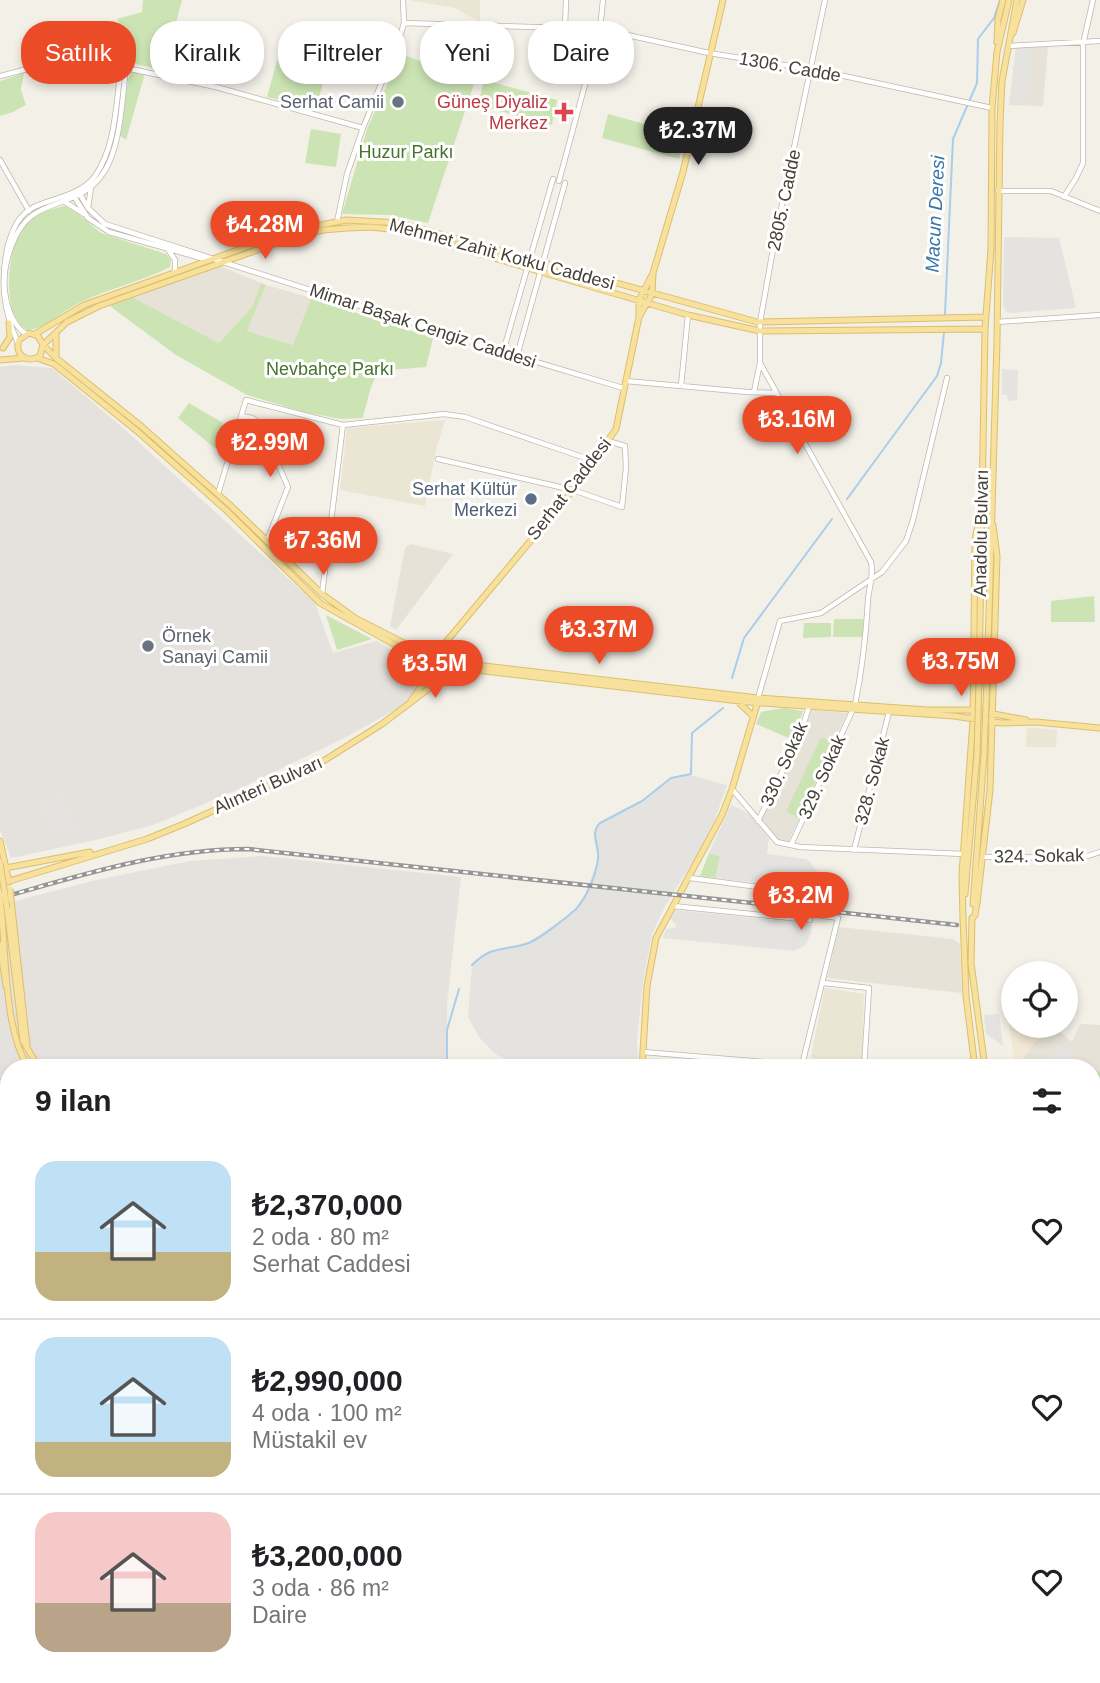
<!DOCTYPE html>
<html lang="tr">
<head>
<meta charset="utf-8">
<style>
	:root { --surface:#fff; --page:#f6f6f6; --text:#202124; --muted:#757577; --line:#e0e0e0; --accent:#eb4c27 }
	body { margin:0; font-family:Helvetica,sans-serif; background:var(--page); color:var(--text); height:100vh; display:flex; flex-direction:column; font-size:26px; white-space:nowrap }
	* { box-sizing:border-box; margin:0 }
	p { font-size:23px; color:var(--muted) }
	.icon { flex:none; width:38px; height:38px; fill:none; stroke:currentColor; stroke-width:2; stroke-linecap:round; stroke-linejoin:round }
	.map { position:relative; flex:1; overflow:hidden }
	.sheet { position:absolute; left:0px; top:1059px; width:1101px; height:625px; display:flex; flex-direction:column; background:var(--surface); border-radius:28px 28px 0 0; box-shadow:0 4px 10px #0003 }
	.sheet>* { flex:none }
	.hud { position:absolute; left:21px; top:21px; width:700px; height:63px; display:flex; gap:14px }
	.buttons { position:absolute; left:1001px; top:961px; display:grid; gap:14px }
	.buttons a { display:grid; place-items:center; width:77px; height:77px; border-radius:50%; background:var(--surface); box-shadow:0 4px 10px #0003; font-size:35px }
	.price { position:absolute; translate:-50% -60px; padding:0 16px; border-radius:24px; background:var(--accent); color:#fff; font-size:23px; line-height:46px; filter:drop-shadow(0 2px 4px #0008) }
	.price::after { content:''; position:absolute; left:50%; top:42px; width:21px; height:16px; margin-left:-10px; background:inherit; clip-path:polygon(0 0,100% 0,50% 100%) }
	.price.selected { background:#222; color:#fff }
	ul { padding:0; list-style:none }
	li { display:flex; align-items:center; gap:21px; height:175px; padding:0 35px }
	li+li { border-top:2px solid var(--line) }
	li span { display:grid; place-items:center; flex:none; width:196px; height:140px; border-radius:21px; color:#555 }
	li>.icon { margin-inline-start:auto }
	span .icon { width:84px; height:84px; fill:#fffc; stroke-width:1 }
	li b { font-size:30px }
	h2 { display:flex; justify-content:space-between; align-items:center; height:84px; padding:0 35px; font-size:30px }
	.pill { padding:0 24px; border-radius:28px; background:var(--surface); box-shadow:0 4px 10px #0003; font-size:24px; line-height:63px }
	.pill.selected { background:var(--accent); color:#fff }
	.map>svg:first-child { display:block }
	.residential { fill:#e6e2d7 }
	.commercial { fill:#f3e8d5 }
	.industrial { fill:#e5e2dd }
	.education { fill:#ebe5d3 }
	.green { fill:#cce4b4 }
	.parking { fill:#e4e3e0 }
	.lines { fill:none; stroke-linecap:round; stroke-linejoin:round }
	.stream { stroke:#a9cdeb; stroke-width:2 }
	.major-tunnel { stroke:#d0cdc5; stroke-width:5; stroke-dasharray:5 2.5; stroke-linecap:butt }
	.minor-casing { stroke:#beb8ab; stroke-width:6 }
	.major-casing { stroke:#dcbf6d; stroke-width:7 }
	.minor { stroke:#fff; stroke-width:4.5 }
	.major { stroke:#f7e19d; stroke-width:5 }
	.rail-casing { stroke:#969696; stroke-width:4.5 }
	.rail { stroke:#fff; stroke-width:2; stroke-dasharray:5; stroke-linecap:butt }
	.major-bridge-casing { stroke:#dcbf6d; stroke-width:7; stroke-linecap:butt }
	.major-bridge { stroke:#f7e19d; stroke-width:5 }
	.worship-dot { fill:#6b7280; stroke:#fff; stroke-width:2.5 }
	.health-dot { fill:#e0444e; stroke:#fff; stroke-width:2.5 }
	.service-dot { fill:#5c6f8a; stroke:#fff; stroke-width:2.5 }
	.labels { text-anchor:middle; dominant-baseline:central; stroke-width:6; stroke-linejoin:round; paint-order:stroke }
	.street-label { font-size:18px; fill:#464137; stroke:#fff }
	.worship-label { font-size:18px; fill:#5b616d; stroke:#fff; text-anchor:end }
	.health-label { font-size:18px; fill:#be3a42; stroke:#fff; text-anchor:end }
	.park-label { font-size:18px; fill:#46742e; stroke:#fff }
	.service-label { font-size:18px; fill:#4e5e75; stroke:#fff; text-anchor:end }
	.water-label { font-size:19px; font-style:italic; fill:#3775ab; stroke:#fff }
</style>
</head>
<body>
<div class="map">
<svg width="1100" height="1683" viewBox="0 0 1100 1683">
	<rect width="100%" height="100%" fill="#f3f0e8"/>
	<path class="residential" d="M 1016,46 L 1048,46 L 1043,106 L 1009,105 Z
		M 220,266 L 261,283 L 252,307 L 219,343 L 132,297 Z
		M 266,285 L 311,298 L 293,345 L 247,331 Z
		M 410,544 L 453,554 L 396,630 L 390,626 L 405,548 Z
		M 811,710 L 847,713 L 833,743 L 821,738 L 786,811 L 799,819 L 787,844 L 775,838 L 761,821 L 803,738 Z
		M 839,927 L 953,939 L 960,944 L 962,993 L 827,978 Z
		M 1080,1024 L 1100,1025 L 1100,1240 L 1092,1238 L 1092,1068 L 1027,1067 L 1024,1059 L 1024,1056 L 1048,1026 L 1054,1026 L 1072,1042 Z
		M 1100,1454 L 1100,1542 L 1095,1544 L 1092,1540 L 1093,1456 Z"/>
	<path class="commercial" d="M 1013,1020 L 1013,1026 L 1050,1026 L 1024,1055 L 1027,1067 L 1015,1067 L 1009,1023 Z"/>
	<path class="industrial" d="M 14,365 L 52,368 L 123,428 L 315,603 L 333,653 L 377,641 L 412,662 L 419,675 L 411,701 L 346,737 L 237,790 L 153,825 L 96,840 L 11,858 L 0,830 L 0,367 Z
		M 263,856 L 461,877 L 447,1003 L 447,1067 L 9,1068 L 9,1390 L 0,1389 L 0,905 L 96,880 L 190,861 Z
		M 0,1417 L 9,1418 L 9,1675 L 165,1675 L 163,1683 L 0,1683 Z
		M 196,1675 L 270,1675 L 267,1683 L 194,1683 Z
		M 543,1675 L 1002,1675 L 1001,1683 L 545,1683 Z"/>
	<path class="education" d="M 409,0 L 480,0 L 480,22 L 455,8 Z
		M 445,420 L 436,450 L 425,506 L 340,490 L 347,428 Z
		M 1027,727 L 1057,730 L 1056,747 L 1026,747 Z
		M 825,988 L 864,994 L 862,1058 L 858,1065 L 815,1061 L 811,1056 Z
		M 1100,1267 L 1100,1324 L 1092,1327 L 1092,1268 Z"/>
	<path class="green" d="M 143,0 L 182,0 L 163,70 L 130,63 L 125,35 L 117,19 L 142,12 Z
		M 284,35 L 332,49 L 316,109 L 267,97 Z
		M 401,54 L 475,81 L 428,223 L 389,215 L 342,214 L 367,129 Z
		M 130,70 L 145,73 L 126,140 L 119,135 Z
		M 24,73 L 21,90 L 26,105 L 13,112 L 0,116 L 0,81 Z
		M 484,80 L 557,100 L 552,125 L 478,105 Z
		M 608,114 L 685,135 L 679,159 L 602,138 Z
		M 311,129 L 341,134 L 336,167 L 305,163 Z
		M 64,206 L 70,207 L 101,233 L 166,254 L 171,260 L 170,267 C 137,284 99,290 67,310 C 54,318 43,329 27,330 C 0,315 7,247 24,225 C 33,214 51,209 64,206 Z
		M 261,283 L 266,285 L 247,331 L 293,345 L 311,298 L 433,338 L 426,367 C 371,372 377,364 363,418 L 341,419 L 304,412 L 247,395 L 176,355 L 111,307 L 112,304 L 132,297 L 219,343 L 252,307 Z
		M 189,403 L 223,423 L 216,449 L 178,418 Z
		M 1094,596 L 1095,622 L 1051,622 L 1051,601 Z
		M 326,615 L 372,639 L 337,650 Z
		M 834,619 L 863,619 L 863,637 L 833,637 Z
		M 804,623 L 831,623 L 831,637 L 803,638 Z
		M 784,708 L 803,711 L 793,740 L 756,724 L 761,712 Z
		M 821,737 L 833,743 L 799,819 L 786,811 Z
		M 709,853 L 720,856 L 716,878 L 700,876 Z
		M 1100,1071 L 1100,1181 L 1092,1174 L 1092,1080 Z"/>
	<path class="parking" d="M 1018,47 L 1032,48 L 1026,103 L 1011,103 L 1014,67 Z
		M 1004,237 L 1059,238 L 1076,308 L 1011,313 L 1005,311 L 1003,305 Z
		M 1002,369 L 1018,370 L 1017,400 L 1008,401 L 1007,395 L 1002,395 Z
		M 689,775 L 727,785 L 715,819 L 697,855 L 665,906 L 652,934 L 643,982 L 637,1040 L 638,1066 L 521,1067 L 494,1053 L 479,1037 L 468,1017 L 472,965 L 487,952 L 529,942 L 574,911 L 586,893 L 598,859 L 594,836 L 596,827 L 600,823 L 642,801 L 671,778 Z
		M 60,794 L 68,815 L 73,814 L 77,830 L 53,835 L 42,803 Z
		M 731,805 L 750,814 L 769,838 L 767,854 L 806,859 L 811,863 L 817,871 L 816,890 L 716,878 L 720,856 L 709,853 Z
		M 676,910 L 812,924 L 811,933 L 806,945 L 794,951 L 663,938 L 666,929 L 675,928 L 676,924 L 670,919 Z
		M 999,1014 L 1003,1046 L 986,1034 L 984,1015 Z
		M 1060,1044 L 1073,1054 L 1063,1067 L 1042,1067 Z
		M 650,1058 L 702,1062 L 701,1067 L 650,1067 Z"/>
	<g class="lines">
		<path class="stream" d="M 945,314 L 953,139 L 977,83 L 978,39 L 994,18 L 1000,0
			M 847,499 L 937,376 L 941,363 L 944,332
			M 732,678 L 744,638 L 832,519
			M 472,965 C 492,945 503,951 526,944 C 539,940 566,918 576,909 C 587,897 596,875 598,859 C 600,845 589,834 600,823 L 642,801 L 671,778 L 691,774 L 692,733 L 723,708
			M 447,1068 L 447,1030 L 459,989
			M 453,1675 L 464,1683"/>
		<path class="major-tunnel" d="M 1011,1683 L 1012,1675
			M 1016,1683 L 1017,1675"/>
		<defs>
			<path id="minor" d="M 825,0 L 775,238 L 760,322 L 760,363 L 871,562 C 874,575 869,587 868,600 C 866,636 862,670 855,705
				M 404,23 L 600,29 L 709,53 L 821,71 L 992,108
				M 565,28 L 566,0
				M 1008,46 L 1100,41
				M 0,76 L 43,65 L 126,68 L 216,87 L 363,128
				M 0,160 L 29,211
				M 559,181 L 600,29 L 603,0
				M 78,191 L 88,208 L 105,224 L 503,352 L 623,388
				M 998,191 L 1051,191 L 1100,211
				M 1064,197 L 1076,178 L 1083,163 L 1083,44 L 1093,0
				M 75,198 L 88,218 L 109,232 L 208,260
				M 65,202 L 84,214
				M 88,207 L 91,188
				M 278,218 L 279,242
				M 279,219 L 287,236
				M 271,221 L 274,209
				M 337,222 L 347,174 L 363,128 L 399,40 L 404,23 L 403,0
				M 169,251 L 175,260 L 175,271
				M 997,322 L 1100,315
				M 26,334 C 13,326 7,307 5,292 C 3,276 6,260 12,245 C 31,191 76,215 104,172 C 121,146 122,99 126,68
				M 18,343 C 3,310 0,280 8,245 C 13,229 18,215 34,207 C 55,197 80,196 95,176 C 116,147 116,102 121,68
				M 503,352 L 553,179
				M 517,356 L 565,183
				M 626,381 L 747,392 L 776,393
				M 681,386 L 688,315
				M 754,392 L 760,363
				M 242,416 L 252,418 L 260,423 L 288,487 L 267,541
				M 438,459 L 573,490 L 622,507 L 626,468 L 625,446 L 608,441
				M 218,494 L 246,400 L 343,425 L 444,414 L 465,417 L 594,461
				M 322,594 L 343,425
				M 758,698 L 780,621 L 821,613 L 882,572 L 906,541 L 913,520 L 947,378
				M 732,789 L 777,842 L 800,847 L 964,854
				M 758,821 L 801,733 L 809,706
				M 791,845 L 853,709
				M 854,850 L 889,712
				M 983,857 L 1081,858 L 1100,852
				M 673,906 L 810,920 L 812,894 L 690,878
				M 824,983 L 869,988 L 864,1068
				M 643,1052 L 838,1068
				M 802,1065 L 838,918 L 811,914
				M 1092,1352 L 1100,1371
				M 347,1675 L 348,1683"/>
			<path id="major" d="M 723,0 L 683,172 L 653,273 L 639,300 L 639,317 L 616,429 L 573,490 L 436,654 L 429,658 L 427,670 C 437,686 461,674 476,670 L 748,702 L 954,716 L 1001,723 L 1037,722
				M 1013,33 L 1023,0
				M 997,42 L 998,19 L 1003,0
				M 639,317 L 652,294 L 653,274
				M 35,334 L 84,305 L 291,231 L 346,220 L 400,223 L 757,322 L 986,317
				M 56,334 L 56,358
				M 3,348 L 10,337 L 9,323
				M 37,358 L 54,364 L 137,431 L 226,510 L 320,603 L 406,651 L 427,671
				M 0,360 L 24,358
				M 464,663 L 406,644 L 355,618 L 322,594 L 230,505 L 141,426 L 56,358 L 43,345 L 38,336 L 29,333 L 19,340 C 14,355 27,364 40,356 L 43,345 L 67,322 L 99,306 L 294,237 L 323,230 L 347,228 L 371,227 L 399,230 L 688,315 L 760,331 L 985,329
				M 987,679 L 997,341 L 1000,123 L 1002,81 L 1017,0
				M 979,681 L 985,329 L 991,249 L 992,108 L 997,52 L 1009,0
				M 411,701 L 433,669 L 451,662 L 758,698 L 927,710 L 973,710 L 1026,720
				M 737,701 L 752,715
				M 1036,722 L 1100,728
				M 0,841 L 9,882
				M 0,869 L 90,852
				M 0,884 L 147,839 L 184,824 L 325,760 L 382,724 L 447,675 L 451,666 L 447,657 L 449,638
				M 965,894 L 977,754
				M 11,900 L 27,1045
				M 973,904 L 984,755
				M 1,907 C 6,951 4,1033 29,1068
				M 7,908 L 23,1041 L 39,1068
				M 963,917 L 966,996 L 975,1068
				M 972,918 L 971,963 L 985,1068
				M 972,919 L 975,915 L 977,903 L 990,790 L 997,556 L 993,525
				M 963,920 L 962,874 L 973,720 L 975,540 L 979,519
				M 0,945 L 6,986
				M 642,1068 L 647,986 L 656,938 L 722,815 L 732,789 L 758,701
				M 1092,1260 L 1100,1259
				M 0,1398 L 9,1400
				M 0,1410 L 9,1411
				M 1092,1625 L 1100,1627
				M 1092,1635 L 1100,1636
				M 622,1675 L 622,1683
				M 163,1683 L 165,1675
				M 194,1683 L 196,1675
				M 419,1683 L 425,1675
				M 1005,1683 L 1006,1675
				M 1023,1683 L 1024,1675"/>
		</defs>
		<use href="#minor" class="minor-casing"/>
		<use href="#major" class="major-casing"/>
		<use href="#minor" class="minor"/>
		<use href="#major" class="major"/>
		<defs>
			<path id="rail" d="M 0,898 C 82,875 162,849 248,849 L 957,925"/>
		</defs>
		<use href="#rail" class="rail-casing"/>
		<use href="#rail" class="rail"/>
		<defs>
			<path id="major-bridge" d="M 977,754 L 979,681
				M 984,755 L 987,679
				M 0,863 L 7,908
				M 10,889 L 11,900
				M 0,895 L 1,907"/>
		</defs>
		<use href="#major-bridge" class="major-bridge-casing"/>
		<use href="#major-bridge" class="major-bridge"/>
	</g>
	<g class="worship-dot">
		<circle cx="398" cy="102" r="7"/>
		<circle cx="148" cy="646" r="7"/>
	</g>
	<path class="health-dot" d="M560.5 101.5h7v7h7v7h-7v7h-7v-7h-7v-7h7z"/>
	<circle class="service-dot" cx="531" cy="499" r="7"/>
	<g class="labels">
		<g class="street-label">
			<text transform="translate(790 67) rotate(10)">1306. Cadde</text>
			<text transform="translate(784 200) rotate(-78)">2805. Cadde</text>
			<text transform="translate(502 254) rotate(15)">Mehmet Zahit Kotku Caddesi</text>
			<text transform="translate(423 326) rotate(18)">Mimar Başak Cengiz Caddesi</text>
			<text transform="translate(569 489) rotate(-52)">Serhat Caddesi</text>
			<text transform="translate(981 533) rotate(-89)">Anadolu Bulvarı</text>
			<text transform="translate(784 764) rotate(-66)">330. Sokak</text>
			<text transform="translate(822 777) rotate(-66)">329. Sokak</text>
			<text transform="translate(872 781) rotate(-75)">328. Sokak</text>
			<text transform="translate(268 785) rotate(-24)">Alınteri Bulvarı</text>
			<text transform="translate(1039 856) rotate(-1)">324. Sokak</text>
		</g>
		<g class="worship-label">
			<text x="384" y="102">Serhat Camii</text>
			<text x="162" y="636" text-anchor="start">Örnek<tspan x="162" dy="21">Sanayi Camii</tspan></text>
		</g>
		<g class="health-label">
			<text x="548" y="102">Güneş Diyaliz<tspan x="548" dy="21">Merkez</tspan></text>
		</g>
		<g class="park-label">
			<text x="406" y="152">Huzur Parkı</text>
			<text x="330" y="369">Nevbahçe Parkı</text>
		</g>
		<g class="service-label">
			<text x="517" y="489">Serhat Kültür<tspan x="517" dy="21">Merkezi</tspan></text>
		</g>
		<g class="water-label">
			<text transform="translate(935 214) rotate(-87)">Macun Deresi</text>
		</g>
	</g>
</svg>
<div class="buttons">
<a><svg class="icon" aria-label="locate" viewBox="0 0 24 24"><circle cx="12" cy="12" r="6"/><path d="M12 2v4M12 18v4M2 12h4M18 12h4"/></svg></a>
</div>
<b class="price selected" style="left:698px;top:167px">₺2.37M</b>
<b class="price" style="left:265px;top:261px">₺4.28M</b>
<b class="price" style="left:797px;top:456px">₺3.16M</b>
<b class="price" style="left:270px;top:479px">₺2.99M</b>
<b class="price" style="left:323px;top:577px">₺7.36M</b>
<b class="price" style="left:599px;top:666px">₺3.37M</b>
<b class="price" style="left:961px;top:698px">₺3.75M</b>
<b class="price" style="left:435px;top:700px">₺3.5M</b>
<b class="price" style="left:801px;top:932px">₺3.2M</b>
<div class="hud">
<a class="pill selected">Satılık</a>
<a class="pill">Kiralık</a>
<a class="pill">Filtreler</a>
<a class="pill">Yeni</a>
<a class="pill">Daire</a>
</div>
<section class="sheet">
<h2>9 ilan<svg class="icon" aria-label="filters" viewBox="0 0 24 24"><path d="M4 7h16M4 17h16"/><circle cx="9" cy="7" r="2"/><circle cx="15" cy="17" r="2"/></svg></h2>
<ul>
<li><span style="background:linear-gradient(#bfe0f5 65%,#c2b280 0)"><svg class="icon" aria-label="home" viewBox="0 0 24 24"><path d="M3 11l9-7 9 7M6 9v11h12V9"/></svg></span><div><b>₺2,370,000</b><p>2 oda · 80 m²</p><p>Serhat Caddesi</p></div><svg class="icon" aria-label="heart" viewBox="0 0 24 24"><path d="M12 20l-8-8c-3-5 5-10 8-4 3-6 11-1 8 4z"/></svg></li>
<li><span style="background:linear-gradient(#bfe0f5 75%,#c2b280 0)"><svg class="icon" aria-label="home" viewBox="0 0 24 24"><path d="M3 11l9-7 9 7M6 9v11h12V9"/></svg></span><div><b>₺2,990,000</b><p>4 oda · 100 m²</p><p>Müstakil ev</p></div><svg class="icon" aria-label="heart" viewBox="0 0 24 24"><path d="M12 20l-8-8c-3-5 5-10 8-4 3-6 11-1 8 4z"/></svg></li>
<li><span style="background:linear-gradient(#f6c9c9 65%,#b9a48a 0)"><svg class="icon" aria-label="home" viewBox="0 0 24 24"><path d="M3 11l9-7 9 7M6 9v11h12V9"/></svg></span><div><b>₺3,200,000</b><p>3 oda · 86 m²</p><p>Daire</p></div><svg class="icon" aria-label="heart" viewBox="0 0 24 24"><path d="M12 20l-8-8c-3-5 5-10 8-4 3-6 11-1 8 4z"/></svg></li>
</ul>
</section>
</div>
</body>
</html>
